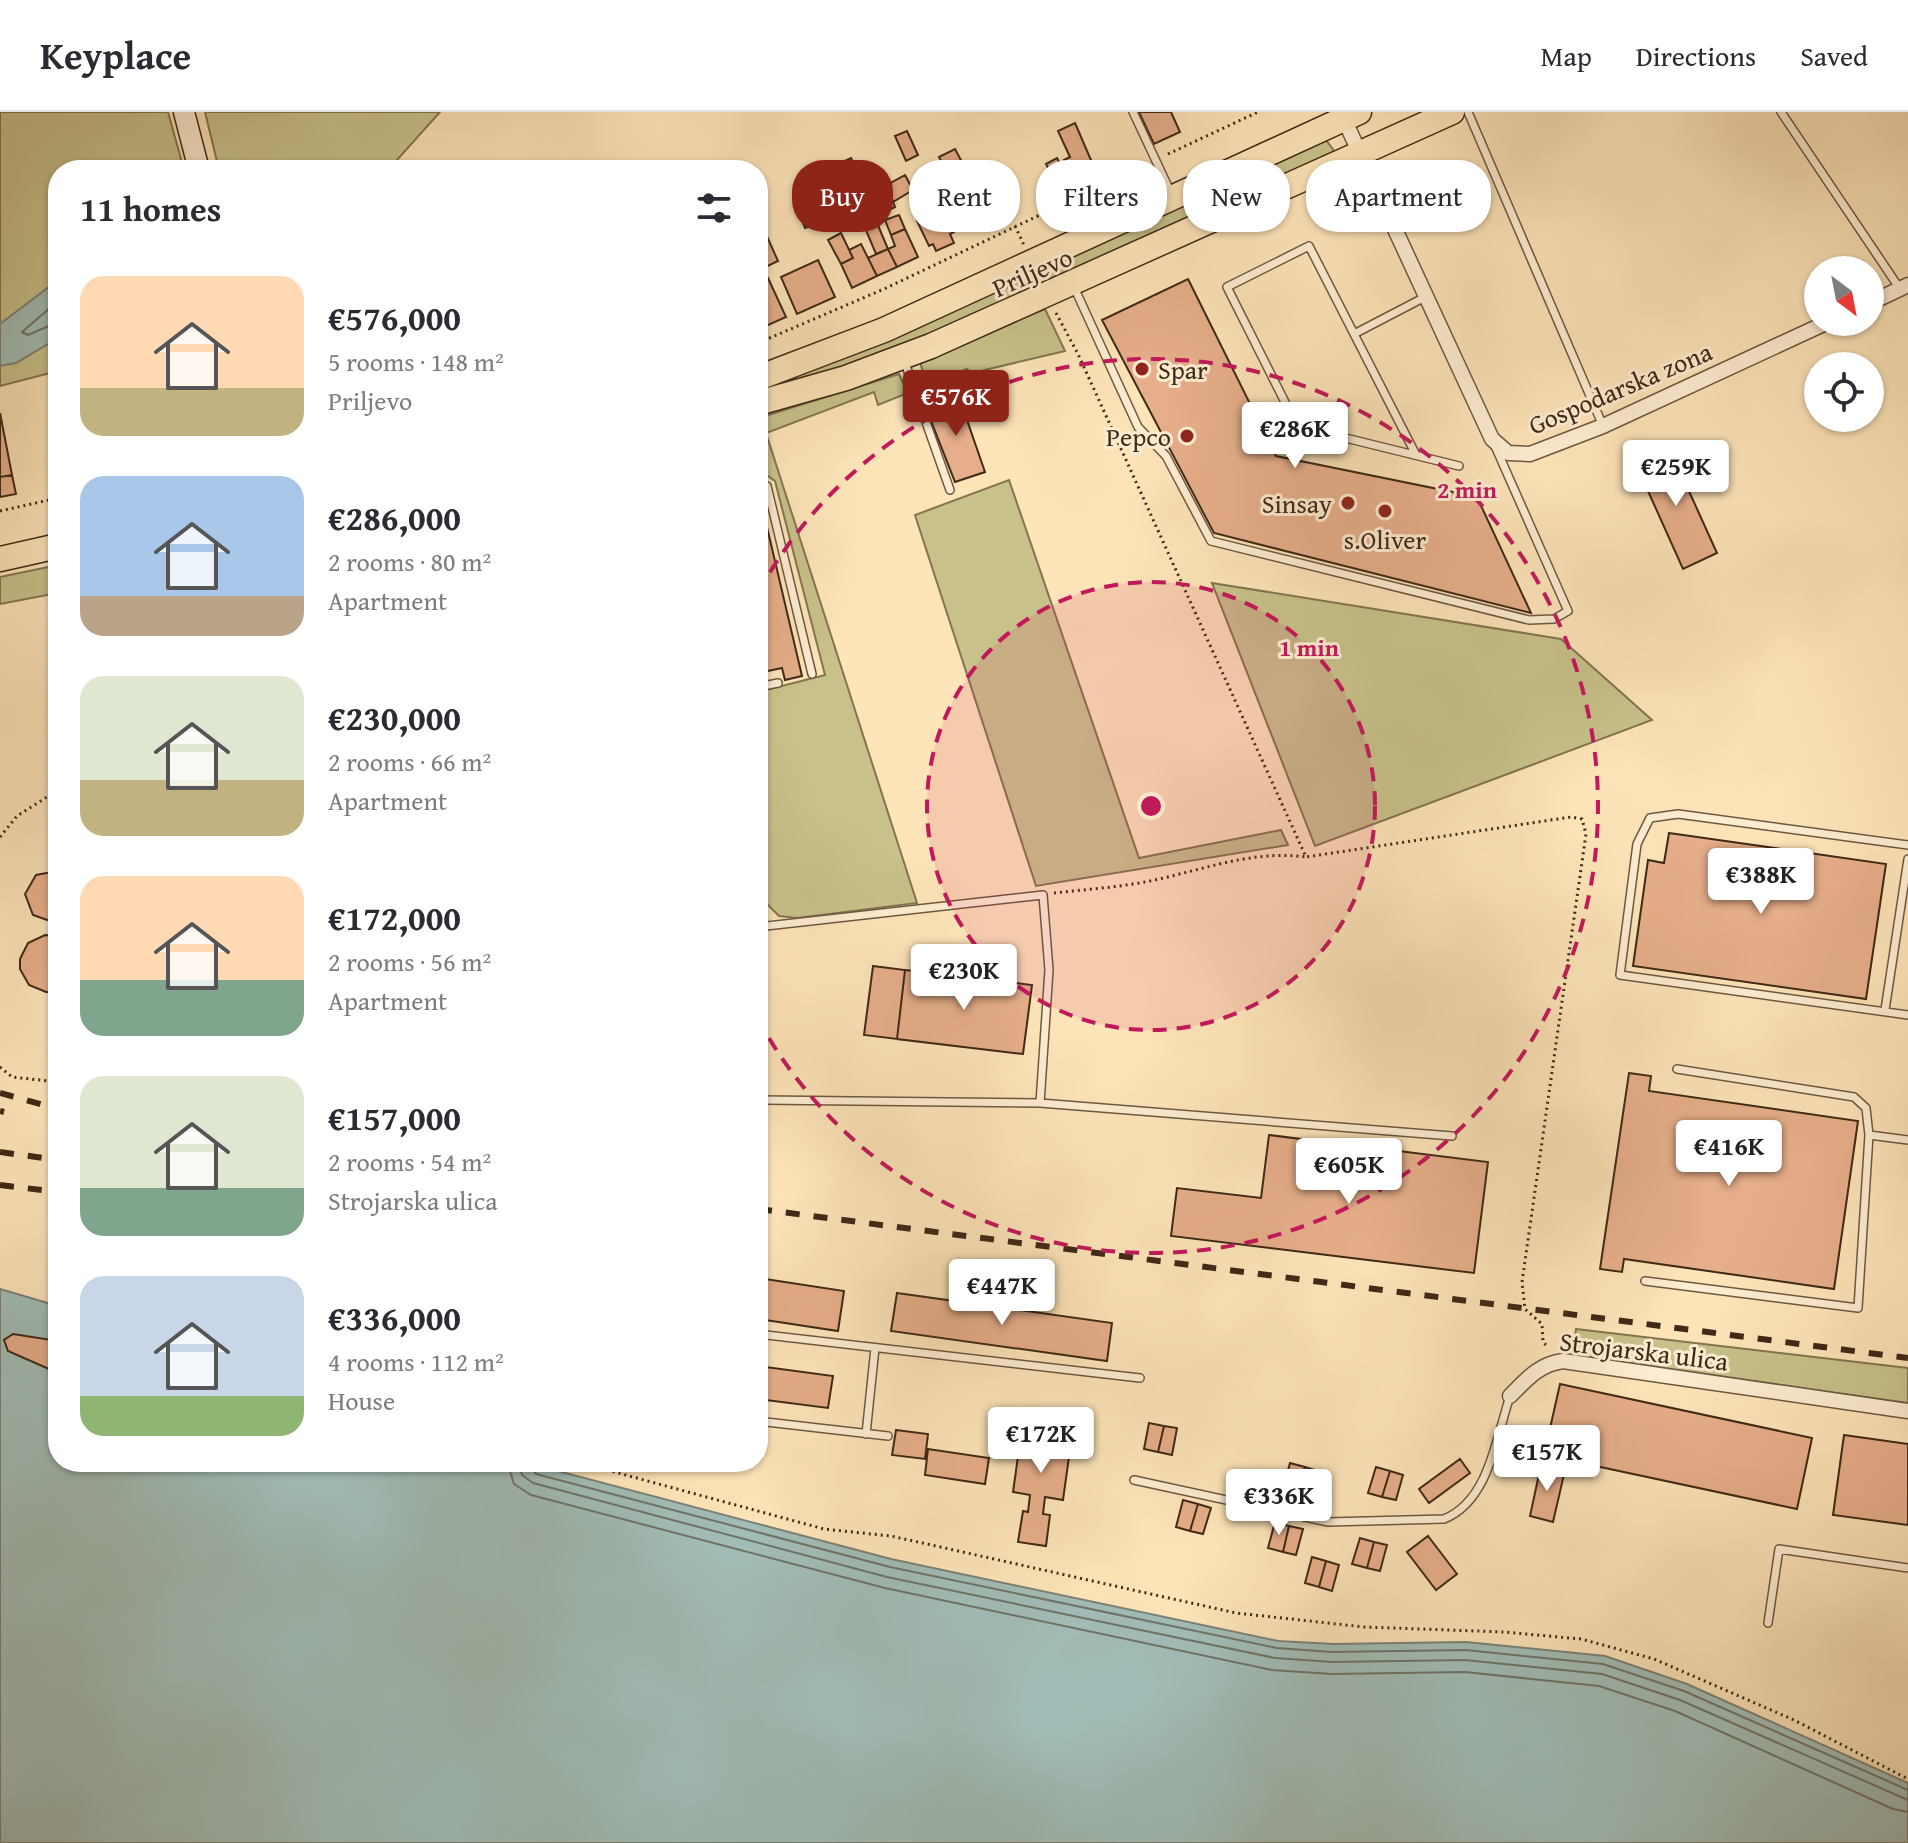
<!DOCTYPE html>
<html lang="en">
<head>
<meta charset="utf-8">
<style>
	:root { --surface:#fff; --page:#f2f2f3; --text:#2b2b33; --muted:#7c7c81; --line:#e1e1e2; --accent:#8f2418 }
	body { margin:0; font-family:"Gentium Book Plus",serif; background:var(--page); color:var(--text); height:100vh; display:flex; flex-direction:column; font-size:30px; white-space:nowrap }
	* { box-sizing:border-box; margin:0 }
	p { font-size:26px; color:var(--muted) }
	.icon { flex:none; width:44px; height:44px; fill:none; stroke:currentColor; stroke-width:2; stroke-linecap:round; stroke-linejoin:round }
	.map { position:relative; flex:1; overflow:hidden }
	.sheet { position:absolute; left:48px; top:48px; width:720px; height:1312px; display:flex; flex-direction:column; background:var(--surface); border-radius:32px; box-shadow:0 2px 6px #0004 }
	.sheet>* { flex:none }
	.top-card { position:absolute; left:792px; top:48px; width:760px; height:72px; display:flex; gap:16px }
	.needle { width:52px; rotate:148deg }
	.tools { position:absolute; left:1804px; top:144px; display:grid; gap:16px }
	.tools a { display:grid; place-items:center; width:80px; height:80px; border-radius:50%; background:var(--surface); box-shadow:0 2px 6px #0004; font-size:40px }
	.price { position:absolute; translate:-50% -68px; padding:0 18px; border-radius:8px; background:#fff; color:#222; font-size:26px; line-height:52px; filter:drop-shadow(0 2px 4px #0008) }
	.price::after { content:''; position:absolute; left:50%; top:48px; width:24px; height:18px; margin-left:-12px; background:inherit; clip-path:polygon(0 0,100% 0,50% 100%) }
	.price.active { background:var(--accent); color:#fff }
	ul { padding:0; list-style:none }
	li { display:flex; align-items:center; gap:24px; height:200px; padding:0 32px }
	li span { display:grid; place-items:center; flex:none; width:224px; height:160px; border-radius:24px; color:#555 }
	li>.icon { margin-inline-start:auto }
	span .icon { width:96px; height:96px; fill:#fffc; stroke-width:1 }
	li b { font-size:34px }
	h2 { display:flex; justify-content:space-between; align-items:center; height:96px; padding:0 32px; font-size:34px }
	.chip { padding:0 28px; border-radius:32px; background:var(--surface); box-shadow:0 2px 6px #0004; font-size:28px; line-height:72px }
	.chip.active { background:var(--accent); color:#fff }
	header { display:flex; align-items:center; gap:48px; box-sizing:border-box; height:112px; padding:0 40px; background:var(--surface); border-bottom:2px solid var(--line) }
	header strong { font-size:38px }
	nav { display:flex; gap:44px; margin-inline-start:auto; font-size:28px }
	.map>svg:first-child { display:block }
	.green { fill:#c8c18a; stroke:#847550; stroke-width:2 }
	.water { fill:#a1bdb7; stroke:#7a8277; stroke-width:2 }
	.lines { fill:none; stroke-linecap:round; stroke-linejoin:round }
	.shore { stroke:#707367; stroke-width:2 }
	.building { fill:#e6ae8a; stroke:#3f2917; stroke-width:2 }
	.lane-casing { stroke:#6e5840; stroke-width:10 }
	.street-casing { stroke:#6e5840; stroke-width:17 }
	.secondary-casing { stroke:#3f2917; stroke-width:23 }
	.primary-casing { stroke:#3f2917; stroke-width:27 }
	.path { stroke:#3f2917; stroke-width:3; stroke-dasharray:2 4; stroke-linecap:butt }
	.lane { stroke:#feedd2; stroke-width:7 }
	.street { stroke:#feedd2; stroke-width:14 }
	.secondary { stroke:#feedd2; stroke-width:20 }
	.primary { stroke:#fde4b9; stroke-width:24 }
	.rail { stroke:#3f2917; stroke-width:6; stroke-dasharray:14 14; stroke-linecap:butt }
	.ring { fill:none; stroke:#c2185b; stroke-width:4; stroke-dasharray:14 10 }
	.poi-dot { fill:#8f2418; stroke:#feedd2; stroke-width:3 }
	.labels { text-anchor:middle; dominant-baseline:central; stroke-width:6; stroke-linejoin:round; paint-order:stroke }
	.street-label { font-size:26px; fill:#3f2917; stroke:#feedd2 }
	.poi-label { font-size:26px; fill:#3f2917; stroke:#feedd2; text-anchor:end }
	.centre { fill:#c2185b; stroke:#feedd2; stroke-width:4 }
	.ring-label { font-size:24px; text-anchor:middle; font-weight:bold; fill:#c2185b; stroke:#feedd2; stroke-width:6; stroke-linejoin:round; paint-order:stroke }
</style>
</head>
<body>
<header>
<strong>Keyplace</strong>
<nav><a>Map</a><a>Directions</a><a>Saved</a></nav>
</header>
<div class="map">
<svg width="1908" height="1731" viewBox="0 0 1908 1731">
	<rect width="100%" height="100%" fill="#fde4b9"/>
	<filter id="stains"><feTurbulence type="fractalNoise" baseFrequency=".0025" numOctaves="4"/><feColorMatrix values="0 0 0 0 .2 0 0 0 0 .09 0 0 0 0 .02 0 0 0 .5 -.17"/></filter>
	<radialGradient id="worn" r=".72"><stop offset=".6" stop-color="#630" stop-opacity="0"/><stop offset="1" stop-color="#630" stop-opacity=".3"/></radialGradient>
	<path class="green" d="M 0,0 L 168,0 L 184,58 L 58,58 L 58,259 L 0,274 Z
		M 205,0 L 440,0 L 388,58 L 219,58 Z
		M 1326,28 L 1335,40 L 1050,171 L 1043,157 Z
		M 1027,166 L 1033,179 L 863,249 L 758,281 L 758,276 Z
		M 1045,197 L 1065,239 L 972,261 L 967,257 L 928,273 L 920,251 Z
		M 899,262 L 908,281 L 878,293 L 874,280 L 766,321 L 917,791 L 797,806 L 779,804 L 766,791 L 758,770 L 758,580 L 825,563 L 775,369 L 758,357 L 758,322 L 766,320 L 762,305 Z
		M 1009,368 L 1139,746 L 1281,718 L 1288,733 L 1036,774 L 915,403 Z
		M 58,453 L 58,481 L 0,492 L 0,465 Z
		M 1212,471 L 1561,527 L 1652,608 L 1315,734 Z
		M 1576,1217 L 1908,1256 L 1908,1291 L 1573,1244 Z"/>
	<path class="water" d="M 58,168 L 58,226 L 16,251 L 0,254 L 0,212 Z
		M 0,1177 L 58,1194 L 58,1350 L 524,1350 L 891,1447 L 1278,1529 L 1333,1532 L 1466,1530 L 1605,1544 L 1687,1572 L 1908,1671 L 1908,1731 L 0,1731 Z"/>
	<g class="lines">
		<path class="shore" d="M 58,189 L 22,220 L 28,223 L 58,210
			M 507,1350 L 514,1372 L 531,1383 L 885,1476 L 1272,1558 L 1332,1562 L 1465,1560 L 1599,1574 L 1675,1599 L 1893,1697 L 1908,1700
			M 519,1350 L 522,1363 L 533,1371 L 887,1465 L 1275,1546 L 1332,1550 L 1465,1548 L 1602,1562 L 1680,1588 L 1908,1688
			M 529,1350 L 536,1362 L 890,1455 L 1277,1536 L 1332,1540 L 1466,1538 L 1603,1552 L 1684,1579 L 1908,1678"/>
	</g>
	<path class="building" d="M 1139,0 L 1171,0 L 1180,20 L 1154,32 Z
		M 1075,11 L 1100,69 L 1077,79 L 1064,48 L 1070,45 L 1058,19 Z
		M 907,19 L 918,43 L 906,49 L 895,24 Z
		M 955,37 L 971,67 L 955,75 L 939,45 Z
		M 851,46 L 865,80 L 852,85 L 838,52 Z
		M 1057,46 L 1063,58 L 1052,64 L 1046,52 Z
		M 905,63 L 913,78 L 893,90 L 887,73 Z
		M 885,68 L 895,95 L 887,99 L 885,92 L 876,95 L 873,86 L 878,84 L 873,72 Z
		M 812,78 L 824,109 L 805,116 L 793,85 Z
		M 938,87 L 954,120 L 950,122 L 954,131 L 936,139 L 933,132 L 929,134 L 917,109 L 925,105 L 920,96 Z
		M 869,92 L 888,137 L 876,142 L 857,97 Z
		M 899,103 L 905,117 L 891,123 L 885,108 Z
		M 761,111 L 778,149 L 759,158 L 758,113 Z
		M 905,117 L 918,145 L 897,155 L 888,137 L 895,134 L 891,123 Z
		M 841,121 L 853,146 L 841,152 L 828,128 Z
		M 861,132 L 877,164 L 852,176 L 841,152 L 853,146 L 849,138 Z
		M 888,137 L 897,155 L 877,164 L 868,146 Z
		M 818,148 L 835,185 L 797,202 L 781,165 Z
		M 768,166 L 786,205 L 766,214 L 758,196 L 758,170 Z
		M 1188,167 L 1276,344 L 1477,385 L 1531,501 L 1214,421 L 1102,208 Z
		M 958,282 L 985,360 L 955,370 L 926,296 Z
		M 0,301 L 12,363 L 0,365 Z
		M 1669,335 L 1717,441 L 1683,457 L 1635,350 Z
		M 12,363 L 16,382 L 0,385 L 0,365 Z
		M 758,394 L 762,394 L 802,564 L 785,568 L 782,556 L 758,561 Z
		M 1669,721 L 1886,752 L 1866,887 L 1633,854 L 1648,748 L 1664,751 Z
		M 52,760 L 58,762 L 58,806 L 47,808 L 33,803 L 25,782 L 36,763 Z
		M 45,823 L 58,824 L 55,880 L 46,880 L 29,873 L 20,857 L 20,847 L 28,831 Z
		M 873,854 L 905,858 L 897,927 L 864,923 Z
		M 905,858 L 1032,873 L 1023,942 L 897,927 Z
		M 1629,961 L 1651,964 L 1649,979 L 1858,1009 L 1834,1177 L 1624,1147 L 1622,1160 L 1600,1157 Z
		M 1269,1023 L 1488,1050 L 1474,1161 L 1171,1124 L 1177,1076 L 1261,1086 Z
		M 758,1166 L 844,1179 L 838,1219 L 758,1207 Z
		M 897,1181 L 1112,1211 L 1107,1249 L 891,1219 Z
		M 13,1222 L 58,1229 L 58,1261 L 8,1239 L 4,1228 Z
		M 758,1254 L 833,1264 L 828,1296 L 758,1287 Z
		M 1560,1272 L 1812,1326 L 1797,1397 L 1544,1343 Z
		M 1023,1309 L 1073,1316 L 1063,1388 L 1045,1385 L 1043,1402 L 1050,1403 L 1046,1434 L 1018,1430 L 1023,1399 L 1028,1400 L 1030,1383 L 1013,1380 Z
		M 1149,1311 L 1164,1314 L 1158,1340 L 1144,1337 Z
		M 1164,1314 L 1177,1316 L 1172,1343 L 1158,1340 Z
		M 896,1318 L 928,1322 L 925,1347 L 892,1343 Z
		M 1844,1323 L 1908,1332 L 1908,1413 L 1833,1403 Z
		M 928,1337 L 989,1346 L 985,1372 L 925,1363 Z
		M 1460,1347 L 1470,1361 L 1429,1391 L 1419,1377 Z
		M 1290,1351 L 1305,1355 L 1297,1381 L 1283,1377 Z
		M 1541,1353 L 1565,1358 L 1553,1410 L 1530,1404 Z
		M 1305,1355 L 1318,1359 L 1310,1385 L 1297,1381 Z
		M 1376,1355 L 1390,1359 L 1382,1385 L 1368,1381 Z
		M 1390,1359 L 1403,1363 L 1396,1388 L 1382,1385 Z
		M 1183,1388 L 1198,1392 L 1190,1419 L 1176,1415 Z
		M 1198,1392 L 1211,1396 L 1203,1422 L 1190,1419 Z
		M 1275,1410 L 1289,1414 L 1283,1440 L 1268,1436 Z
		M 1289,1414 L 1303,1417 L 1296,1443 L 1283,1440 Z
		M 1428,1424 L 1457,1462 L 1436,1478 L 1407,1440 Z
		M 1360,1426 L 1374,1430 L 1367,1456 L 1352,1452 Z
		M 1374,1430 L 1387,1433 L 1380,1459 L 1367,1456 Z
		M 1312,1445 L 1326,1449 L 1319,1475 L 1305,1471 Z
		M 1326,1449 L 1339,1453 L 1332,1479 L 1319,1475 Z"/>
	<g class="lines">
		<defs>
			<path id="lane" d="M 1133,0 L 1171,81
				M 1468,0 L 1603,314
				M 1781,0 L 1900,177
				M 1074,175 L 1138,315 L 1166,344 L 1211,429 L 1529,508 L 1554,507 L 1568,499 L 1495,334
				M 1354,222 L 1427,184
				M 904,248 L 950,378
				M 1415,341 L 1309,134 L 1227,175 L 1297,314 L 1459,354
				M 758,376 L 767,374 L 812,562
				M 758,575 L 778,571
				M 1908,733 L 1678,702 L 1650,706 L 1637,732 L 1620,863 L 1908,903
				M 758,815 L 1043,783 L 1049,858 L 1040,991
				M 1885,898 L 1908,747
				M 758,988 L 1040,991 L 1452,1024
				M 1869,1023 L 1908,1028
				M 1645,1169 L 1858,1196 L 1869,1023 L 1866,996 L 1854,985 L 1677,957
				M 758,1222 L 1140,1266
				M 758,1309 L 888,1324
				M 866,1322 L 875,1236
				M 1134,1368 L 1328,1410 L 1444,1407 C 1489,1389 1496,1326 1510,1284
				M 1768,1511 L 1779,1437 L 1908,1456"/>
			<path id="street" d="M 1344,7 L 1492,327 L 1508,341 L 1530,342 L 1603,314 L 1828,210
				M 1870,191 L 1908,173
				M 1510,1284 C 1526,1268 1539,1252 1563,1249 L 1908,1299"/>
			<path id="secondary" d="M 184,0 L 199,58"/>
			<path id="primary" d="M 758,266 L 884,218 L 1359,0
				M 758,291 L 846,266 L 931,234 L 1452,0
				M 0,447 L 58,434"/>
		</defs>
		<use href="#lane" class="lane-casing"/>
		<use href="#street" class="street-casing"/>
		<use href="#secondary" class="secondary-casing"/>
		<use href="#primary" class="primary-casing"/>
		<path class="path" d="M 1168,42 L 1258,0
			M 1015,114 L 1024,133
			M 1056,201 L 1078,242 L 1306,745 L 1571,705 L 1582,707 L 1586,722 L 1522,1170 L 1525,1197 L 1542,1212 L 1543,1230 L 1548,1235
			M 758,231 L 884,177 L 1143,54
			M 0,399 L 58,386
			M 0,725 L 17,704 L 58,678
			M 1054,781 C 1089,777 1125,775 1159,767 C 1208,756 1255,738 1306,745
			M 0,955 L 12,965 L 58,970
			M 578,1350 L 824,1417 L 891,1424 L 1236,1501 L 1364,1515 L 1504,1520 L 1581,1527 L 1654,1547 L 1794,1608 L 1908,1667"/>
		<use href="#lane" class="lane"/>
		<use href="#street" class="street"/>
		<use href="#secondary" class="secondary"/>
		<use href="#primary" class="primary"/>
		<path class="rail" d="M 0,981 L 58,997
			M 0,999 L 4,1000
			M 0,1040 L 58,1048
			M 0,1073 L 58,1080
			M 758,1097 L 1908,1246"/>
	</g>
	<circle cx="1151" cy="694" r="224" fill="#c2185b" fill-opacity=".12"/>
	<g class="ring">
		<circle cx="1151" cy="694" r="224"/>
		<path d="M758 481A447 447 0 1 1 758 907"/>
	</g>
	<g class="poi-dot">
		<circle cx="1142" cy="257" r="8"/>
		<circle cx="1187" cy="324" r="8"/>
		<circle cx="1348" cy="391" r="8"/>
		<circle cx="1385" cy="399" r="8"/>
	</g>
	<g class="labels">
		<g class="street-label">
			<text transform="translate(1032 160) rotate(-24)">Priljevo</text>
			<text transform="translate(1620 276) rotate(-23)">Gospodarska zona</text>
			<text transform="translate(1644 1239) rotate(7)">Strojarska ulica</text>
		</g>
		<g class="poi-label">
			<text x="1158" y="257" text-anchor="start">Spar</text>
			<text x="1171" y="324">Pepco</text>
			<text x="1332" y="391">Sinsay</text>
			<text x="1385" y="427" text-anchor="middle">s.Oliver</text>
		</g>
	</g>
	<circle cx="1151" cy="694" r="12" class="centre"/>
	<g class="ring-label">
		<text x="1467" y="386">2 min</text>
		<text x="1309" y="544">1 min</text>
	</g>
	<rect width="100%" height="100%" filter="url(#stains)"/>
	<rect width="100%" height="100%" fill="url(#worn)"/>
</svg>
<div class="tools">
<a><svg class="needle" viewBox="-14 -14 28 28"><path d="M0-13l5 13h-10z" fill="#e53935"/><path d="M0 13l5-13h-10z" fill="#7c7c81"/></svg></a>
<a><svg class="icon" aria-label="locate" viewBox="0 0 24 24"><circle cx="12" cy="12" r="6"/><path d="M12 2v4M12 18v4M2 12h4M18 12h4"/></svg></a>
</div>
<b class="price active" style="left:956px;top:326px">€576K</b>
<b class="price" style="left:1295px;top:358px">€286K</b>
<b class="price" style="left:1676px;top:396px">€259K</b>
<b class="price" style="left:1761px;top:804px">€388K</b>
<b class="price" style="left:964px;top:900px">€230K</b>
<b class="price" style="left:1729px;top:1076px">€416K</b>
<b class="price" style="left:1349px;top:1094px">€605K</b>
<b class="price" style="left:1002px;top:1215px">€447K</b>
<b class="price" style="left:1041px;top:1363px">€172K</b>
<b class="price" style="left:1547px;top:1381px">€157K</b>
<b class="price" style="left:1279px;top:1425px">€336K</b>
<div class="top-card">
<a class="chip active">Buy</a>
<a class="chip">Rent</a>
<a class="chip">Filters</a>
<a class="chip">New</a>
<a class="chip">Apartment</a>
</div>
<section class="sheet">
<h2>11 homes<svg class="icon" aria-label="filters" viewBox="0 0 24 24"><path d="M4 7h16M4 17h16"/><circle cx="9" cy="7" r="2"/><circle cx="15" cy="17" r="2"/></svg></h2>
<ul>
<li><span style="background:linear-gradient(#ffd9b3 70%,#c2b280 0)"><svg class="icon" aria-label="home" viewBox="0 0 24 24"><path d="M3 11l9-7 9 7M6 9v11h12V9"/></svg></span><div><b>€576,000</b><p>5 rooms · 148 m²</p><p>Priljevo</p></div></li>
<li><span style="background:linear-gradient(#a9c7e8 75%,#b9a48a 0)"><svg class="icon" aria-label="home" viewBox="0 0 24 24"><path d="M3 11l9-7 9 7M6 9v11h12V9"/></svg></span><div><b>€286,000</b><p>2 rooms · 80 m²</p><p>Apartment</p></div></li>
<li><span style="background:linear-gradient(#dfe7d0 65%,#c2b280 0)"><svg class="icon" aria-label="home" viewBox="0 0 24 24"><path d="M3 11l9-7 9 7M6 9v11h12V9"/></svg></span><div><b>€230,000</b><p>2 rooms · 66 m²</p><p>Apartment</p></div></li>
<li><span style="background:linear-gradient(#ffd9b3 65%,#7fa58c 0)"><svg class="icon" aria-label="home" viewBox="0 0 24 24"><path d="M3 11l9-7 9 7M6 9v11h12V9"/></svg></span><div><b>€172,000</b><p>2 rooms · 56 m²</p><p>Apartment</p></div></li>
<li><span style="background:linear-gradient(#dfe7d0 70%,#7fa58c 0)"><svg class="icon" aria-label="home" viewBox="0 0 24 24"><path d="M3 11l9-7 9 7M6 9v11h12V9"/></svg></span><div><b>€157,000</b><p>2 rooms · 54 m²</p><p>Strojarska ulica</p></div></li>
<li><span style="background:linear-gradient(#c9d6e8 75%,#8fb573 0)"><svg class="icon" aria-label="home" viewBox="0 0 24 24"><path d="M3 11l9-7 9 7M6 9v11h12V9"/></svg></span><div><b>€336,000</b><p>4 rooms · 112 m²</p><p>House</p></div></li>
</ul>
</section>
</div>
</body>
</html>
